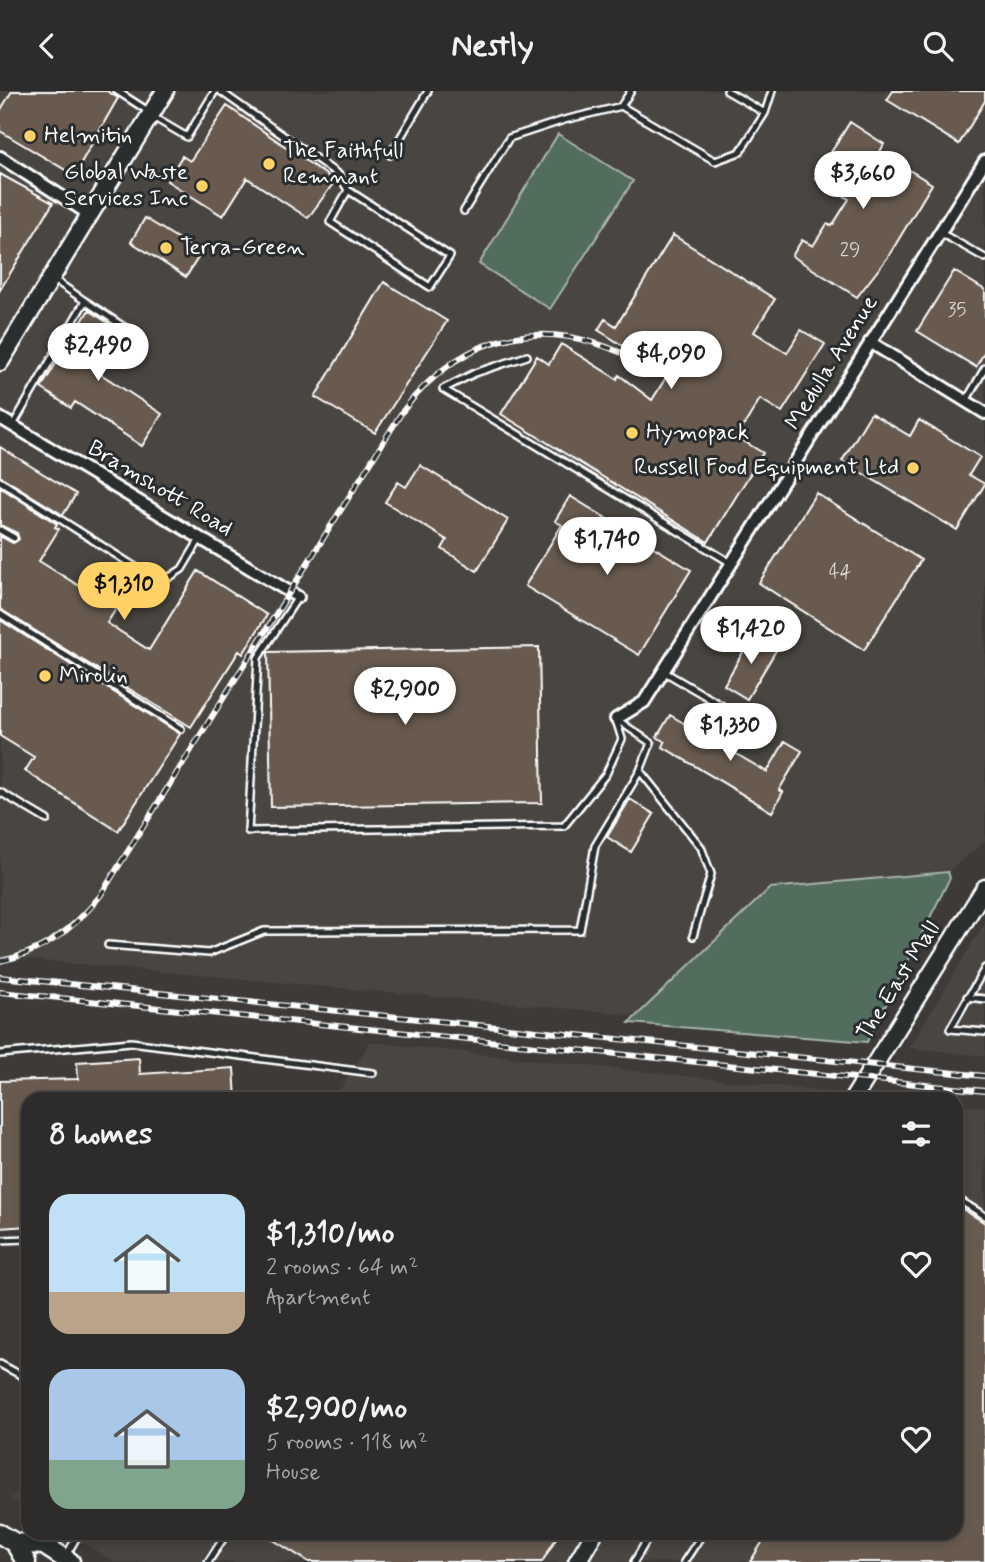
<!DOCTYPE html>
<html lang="en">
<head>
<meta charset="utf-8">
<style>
	:root { --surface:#2e2c2a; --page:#3a3836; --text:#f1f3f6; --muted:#a7a7a8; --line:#494847; --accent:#ffd166 }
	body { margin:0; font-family:Mynerve,sans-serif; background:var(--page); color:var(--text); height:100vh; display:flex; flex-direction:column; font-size:26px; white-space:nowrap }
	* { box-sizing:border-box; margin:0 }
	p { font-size:23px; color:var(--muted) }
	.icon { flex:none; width:38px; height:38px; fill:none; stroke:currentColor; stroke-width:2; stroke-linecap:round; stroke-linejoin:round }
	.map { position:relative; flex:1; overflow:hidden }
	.sheet { position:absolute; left:21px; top:1001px; width:942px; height:448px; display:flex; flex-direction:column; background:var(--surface); border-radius:21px; box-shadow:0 4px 10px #0003,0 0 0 2px var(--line) }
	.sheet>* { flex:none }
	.price { position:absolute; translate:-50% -60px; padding:0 16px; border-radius:24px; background:#fff; color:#222; font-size:23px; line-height:46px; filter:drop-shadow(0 2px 4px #0008) }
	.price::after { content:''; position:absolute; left:50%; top:42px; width:21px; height:16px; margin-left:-10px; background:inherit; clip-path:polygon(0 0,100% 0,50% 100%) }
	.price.selected { background:var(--accent); color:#111 }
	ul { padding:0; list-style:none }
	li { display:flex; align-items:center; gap:21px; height:175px; padding:0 28px }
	li span { display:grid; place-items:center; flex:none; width:196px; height:140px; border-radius:21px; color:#555 }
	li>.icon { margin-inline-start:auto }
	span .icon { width:84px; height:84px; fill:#fffc; stroke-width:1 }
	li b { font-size:30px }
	h2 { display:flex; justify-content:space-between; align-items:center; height:84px; padding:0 28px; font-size:30px }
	header { display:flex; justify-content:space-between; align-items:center; height:91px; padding:0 28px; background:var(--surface); font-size:32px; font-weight:800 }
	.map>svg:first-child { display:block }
	.built { fill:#4a443f }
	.green { fill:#536d5c; stroke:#a9b6ae; stroke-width:2 }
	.building { fill:#685a50; stroke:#fff; stroke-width:2 }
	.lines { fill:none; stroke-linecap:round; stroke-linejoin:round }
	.lane-casing { stroke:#fff; stroke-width:10 }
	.street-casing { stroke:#fff; stroke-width:16 }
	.secondary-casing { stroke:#fff; stroke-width:21 }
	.primary-casing { stroke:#fff; stroke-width:23 }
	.lane { stroke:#2a2d2e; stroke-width:5 }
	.street { stroke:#2a2d2e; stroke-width:10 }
	.secondary { stroke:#2a2d2e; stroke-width:16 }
	.primary { stroke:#2a2d2e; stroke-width:18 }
	.rail-casing { stroke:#fff; stroke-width:6 }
	.rail { stroke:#2a2d2e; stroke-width:3.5; stroke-dasharray:10; stroke-linecap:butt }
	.poi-dot { fill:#ffd166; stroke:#2a2d2e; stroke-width:2.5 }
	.labels { text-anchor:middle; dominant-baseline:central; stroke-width:6; stroke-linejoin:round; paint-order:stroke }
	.number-label { font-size:19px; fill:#d9d6d3 }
	.poi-label { font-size:23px; fill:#fff; stroke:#2a2d2e; text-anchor:start }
	.street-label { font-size:23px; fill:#fff; stroke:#2a2d2e }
</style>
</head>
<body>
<header><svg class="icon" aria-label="back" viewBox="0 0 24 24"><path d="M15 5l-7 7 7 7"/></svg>Nestly<svg class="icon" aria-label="search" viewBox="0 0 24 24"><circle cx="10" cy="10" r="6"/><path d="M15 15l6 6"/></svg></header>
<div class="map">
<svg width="985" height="1471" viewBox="0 0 985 1471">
	<rect width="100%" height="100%" fill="#3d3a38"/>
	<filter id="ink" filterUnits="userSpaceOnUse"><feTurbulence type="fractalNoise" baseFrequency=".0143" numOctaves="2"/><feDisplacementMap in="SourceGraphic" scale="14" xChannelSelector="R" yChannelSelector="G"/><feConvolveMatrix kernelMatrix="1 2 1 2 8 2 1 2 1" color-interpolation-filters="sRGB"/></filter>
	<g filter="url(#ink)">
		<path class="built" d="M 0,0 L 985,0 L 985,750 L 948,781 L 770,797 L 637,924 L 0,866 Z
			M 985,831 L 985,965 L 909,957 Z
			M 370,951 L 900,1008 L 334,1008 Z
			M 956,1013 L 985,1016 L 985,1471 L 114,1471 L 66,1442 L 956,1442 Z
			M 28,1379 L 28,1419 L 11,1408 Z"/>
		<path class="green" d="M 558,43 L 633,90 L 550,218 L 479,173 Z
			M 948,781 L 950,787 L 867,951 L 629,932 L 770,797 Z"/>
		<path class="building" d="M 12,0 L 107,0 L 118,7 L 74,84 L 0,40 L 0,20 Z
			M 893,0 L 985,0 L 985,10 L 959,53 L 887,9 Z
			M 227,15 L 335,90 L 308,127 L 247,87 L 223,125 L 167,90 L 182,65 L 190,70 Z
			M 850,31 L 884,53 L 880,61 L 932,93 L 888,166 L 857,206 L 792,165 L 802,149 L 813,155 L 827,133 L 832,135 L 849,108 L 815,87 Z
			M 0,83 L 53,112 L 0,199 Z
			M 145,127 L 201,162 L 186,186 L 131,151 Z
			M 673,144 L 775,208 L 754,241 L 787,262 L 801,239 L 825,253 L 782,321 L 760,308 L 737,346 L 763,362 L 708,451 L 501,323 L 537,265 L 549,273 L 561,253 L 617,288 L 619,284 L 652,309 L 668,283 L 598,239 L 605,228 L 616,235 Z
			M 954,180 L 985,199 L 985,260 L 976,276 L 917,240 Z
			M 384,191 L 447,230 L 375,342 L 315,306 Z
			M 89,219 L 118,239 L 93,278 L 162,323 L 142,355 L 75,311 L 71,317 L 41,297 Z
			M 871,322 L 910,345 L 919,329 L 980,366 L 969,384 L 985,393 L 957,439 L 842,370 Z
			M 0,356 L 76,403 L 63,424 L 0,385 Z
			M 420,374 L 508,429 L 477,480 L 442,458 L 447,449 L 385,411 L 398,391 L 406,396 Z
			M 0,396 L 57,433 L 55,436 L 59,438 L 39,470 L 116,518 L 107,532 L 149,559 L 198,480 L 267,524 L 243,563 L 239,560 L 191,636 L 0,518 L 0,445 L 13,452 L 19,448 L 17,442 L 0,434 Z
			M 816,402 L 921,469 L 864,559 L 759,492 Z
			M 570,405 L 691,479 L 639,564 L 525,495 L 562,434 L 555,430 Z
			M 0,529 L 180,643 L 118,740 L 25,680 L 34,666 L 0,645 Z
			M 754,542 L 778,556 L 747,608 L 724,594 Z
			M 539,556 L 542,712 L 271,716 L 268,561 Z
			M 670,624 L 767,681 L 785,650 L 802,660 L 779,699 L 783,701 L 772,721 L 663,656 L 665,651 L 657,646 Z
			M 630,708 L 654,723 L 631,761 L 607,746 Z
			M 139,967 L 140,983 L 234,977 L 236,1008 L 28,1008 L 28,1135 L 0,1137 L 0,990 L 78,988 L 77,971 Z
			M 956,1114 L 985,1132 L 985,1471 L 750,1471 L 768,1442 L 956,1442 L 956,1137 L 960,1129 L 956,1126 Z
			M 262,1442 L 559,1442 L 542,1471 L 309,1471 Z"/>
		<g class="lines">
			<defs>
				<path id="lane" d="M 117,0 L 148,20
					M 220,0 L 339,84 L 348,99 L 450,165 L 430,196 L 330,131 L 348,99
					M 631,0 L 621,15 L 715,70 L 740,61 L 765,22 L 772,0
					M 727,0 L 765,22
					M 153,26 L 187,46 L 215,0
					M 390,64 L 428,0
					M 464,120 L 509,47 L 564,29 L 622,15
					M 939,141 L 985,167
					M 85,210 L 124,236
					M 527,265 L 475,282 L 443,298 L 731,472
					M 966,310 L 985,277
					M 13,334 L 85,210 L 53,188
					M 0,390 L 148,484 L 170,486 L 182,478 L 200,448
					M 0,439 L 14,447
					M 298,506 L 258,567 L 248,740 L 564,735 L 606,683 L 622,648 L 616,629
					M 0,523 L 181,638
					M 663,580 L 748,630 L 735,651
					M 640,680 L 701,756 L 711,783 L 693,845
					M 0,701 L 47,729
					M 108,854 L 209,862 L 264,840 L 580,839 L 595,755 L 640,680 L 651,652 L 616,628
					M 985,877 L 950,938 L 985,941
					M 967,906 L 985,908
					M 0,963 L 131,951 L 373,982
					M 956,1107 L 985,1125
					M 0,1149 L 28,1148
					M 0,1273 L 28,1288
					M 67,1463 L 79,1442
					M 208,1471 L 227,1442
					M 634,1471 L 651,1442
					M 684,1471 L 703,1442"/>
				<path id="street" d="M 0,66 L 89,123
					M 870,251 L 985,322
					M 0,327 L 298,506
					M 616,628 L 644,611 L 985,70"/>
				<path id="secondary" d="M 0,271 L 165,0
					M 853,1008 L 985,797
					M 577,1471 L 594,1442"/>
				<path id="primary" d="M 0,1443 L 15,1452 L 44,1454 L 70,1471
					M 15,1452 L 26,1471"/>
			</defs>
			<use href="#lane" class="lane-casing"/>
			<use href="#street" class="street-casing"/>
			<use href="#secondary" class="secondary-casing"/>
			<use href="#primary" class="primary-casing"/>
			<use href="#lane" class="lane"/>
			<use href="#street" class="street"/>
			<use href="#secondary" class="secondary"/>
			<use href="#primary" class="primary"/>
			<defs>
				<path id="rail" d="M 0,870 C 42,862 74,838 100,805 L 402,321 C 468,234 557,223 649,276
					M 0,886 L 985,985
					M 0,901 L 985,1000"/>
			</defs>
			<use href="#rail" class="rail-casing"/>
			<use href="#rail" class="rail"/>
		</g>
	</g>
	<g class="poi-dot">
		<circle cx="30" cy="45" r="7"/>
		<circle cx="269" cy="73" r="7"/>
		<circle cx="202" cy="95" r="7"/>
		<circle cx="166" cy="157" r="7"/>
		<circle cx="632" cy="342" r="7"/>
		<circle cx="913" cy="377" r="7"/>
		<circle cx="45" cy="585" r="7"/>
	</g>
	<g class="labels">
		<g class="number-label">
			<text x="850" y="159">29</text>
			<text x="957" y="219">35</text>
			<text x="840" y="481">44</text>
		</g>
		<g class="poi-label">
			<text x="44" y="45">Helmitin</text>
			<text x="283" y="60">The Faithfull<tspan x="283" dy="26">Remnant</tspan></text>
			<text x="188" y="82" text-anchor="end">Global Waste<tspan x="188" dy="26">Services Inc</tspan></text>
			<text x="180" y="157">Terra-Green</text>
			<text x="646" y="342">Hymopack</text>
			<text x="899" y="377" text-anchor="end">Russell Food Equipment Ltd</text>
			<text x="59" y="585">Mirolin</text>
		</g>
		<g class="street-label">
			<text transform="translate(832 272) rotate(-58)">Medulla Avenue</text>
			<text transform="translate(160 398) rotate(31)">Bramshott Road</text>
			<text transform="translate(899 890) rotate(-58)">The East Mall</text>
		</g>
	</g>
</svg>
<b class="price" style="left:863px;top:120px">$3,660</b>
<b class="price" style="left:98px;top:292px">$2,490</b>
<b class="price" style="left:671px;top:300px">$4,090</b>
<b class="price" style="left:607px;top:486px">$1,740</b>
<b class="price selected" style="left:124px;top:531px">$1,310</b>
<b class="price" style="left:751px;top:575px">$1,420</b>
<b class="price" style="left:405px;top:636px">$2,900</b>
<b class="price" style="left:730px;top:672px">$1,330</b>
<section class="sheet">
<h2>8 homes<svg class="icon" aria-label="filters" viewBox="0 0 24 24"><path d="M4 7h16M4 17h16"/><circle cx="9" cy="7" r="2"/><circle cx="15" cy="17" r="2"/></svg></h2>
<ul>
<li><span style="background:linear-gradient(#bfe0f5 70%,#b9a48a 0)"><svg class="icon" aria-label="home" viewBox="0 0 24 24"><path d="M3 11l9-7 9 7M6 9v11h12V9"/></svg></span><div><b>$1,310/mo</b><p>2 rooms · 64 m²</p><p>Apartment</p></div><svg class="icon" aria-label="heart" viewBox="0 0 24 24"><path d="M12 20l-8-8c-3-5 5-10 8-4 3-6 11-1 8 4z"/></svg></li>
<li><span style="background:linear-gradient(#a9c7e8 65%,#7fa58c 0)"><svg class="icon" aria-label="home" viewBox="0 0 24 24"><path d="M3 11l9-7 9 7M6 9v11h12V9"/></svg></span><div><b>$2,900/mo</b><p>5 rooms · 118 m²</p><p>House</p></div><svg class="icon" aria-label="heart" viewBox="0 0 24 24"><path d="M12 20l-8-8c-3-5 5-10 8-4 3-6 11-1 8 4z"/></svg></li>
</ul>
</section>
</div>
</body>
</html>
